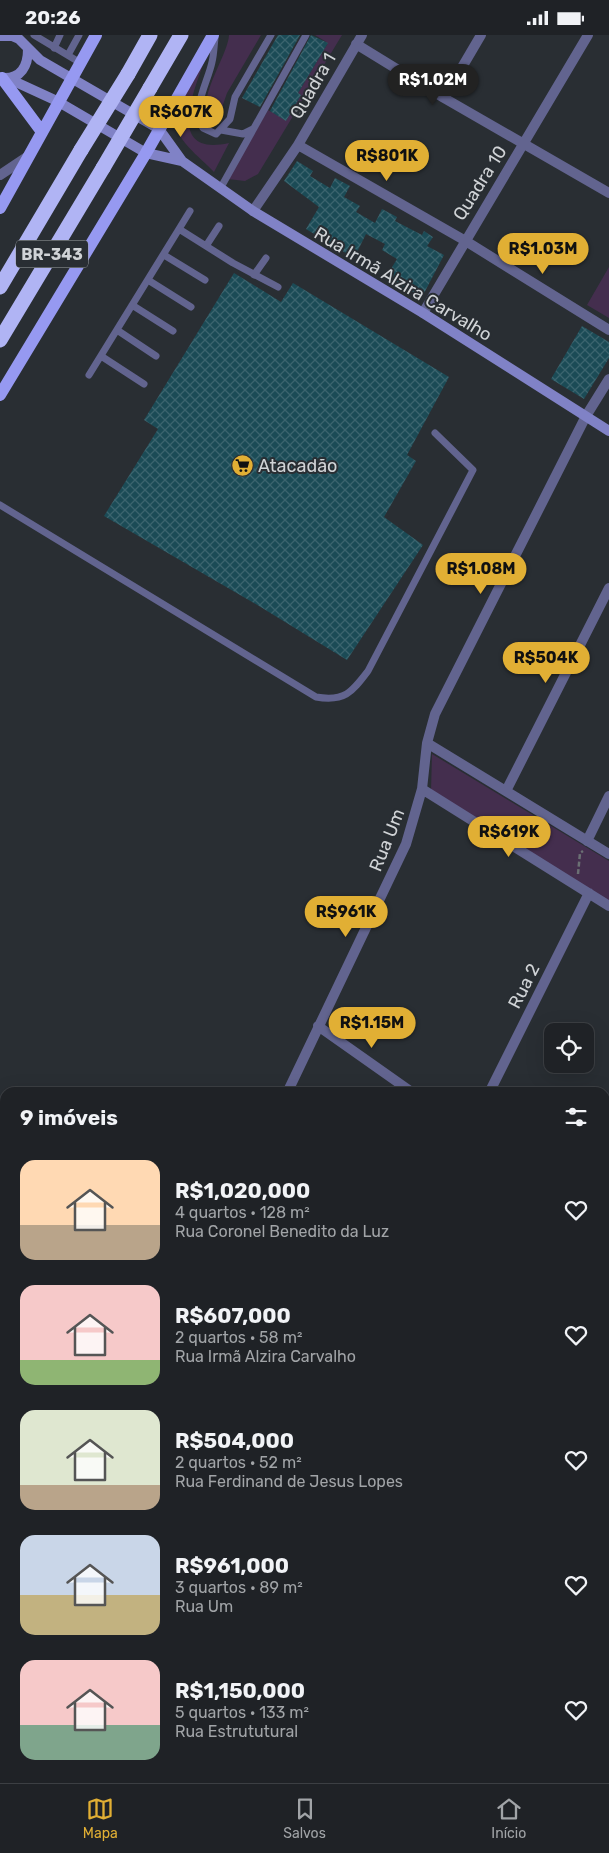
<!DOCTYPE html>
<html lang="pt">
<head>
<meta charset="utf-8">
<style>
	:root { --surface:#1f2226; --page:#2c2f32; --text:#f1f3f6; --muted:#a1a4a7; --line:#3c3f43; --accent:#e1af34 }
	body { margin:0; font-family:Rubik,sans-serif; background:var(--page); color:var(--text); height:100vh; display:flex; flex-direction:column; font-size:19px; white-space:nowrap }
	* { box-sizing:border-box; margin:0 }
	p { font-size:16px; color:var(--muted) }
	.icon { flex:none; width:28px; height:28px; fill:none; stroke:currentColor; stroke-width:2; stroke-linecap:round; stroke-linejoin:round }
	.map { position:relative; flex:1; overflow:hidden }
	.sheet { position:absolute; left:0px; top:1052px; width:610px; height:696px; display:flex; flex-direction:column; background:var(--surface); border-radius:15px 15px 0 0; box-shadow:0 5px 20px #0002,0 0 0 1px var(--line) }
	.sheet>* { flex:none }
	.buttons { position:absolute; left:544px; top:988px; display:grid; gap:10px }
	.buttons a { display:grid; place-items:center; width:50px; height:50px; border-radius:10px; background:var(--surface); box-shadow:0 5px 20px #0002,0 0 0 1px var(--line); font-size:25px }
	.price { position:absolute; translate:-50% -42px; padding:0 11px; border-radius:18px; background:var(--accent); color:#111; font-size:16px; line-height:32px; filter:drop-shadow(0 1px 2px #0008) }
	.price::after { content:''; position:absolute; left:50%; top:30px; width:15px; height:11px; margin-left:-8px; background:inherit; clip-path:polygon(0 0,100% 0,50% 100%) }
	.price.selected { background:#222; color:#fff }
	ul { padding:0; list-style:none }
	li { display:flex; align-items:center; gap:15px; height:125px; padding:0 20px }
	li span { display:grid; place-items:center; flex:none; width:140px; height:100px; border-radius:15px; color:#555 }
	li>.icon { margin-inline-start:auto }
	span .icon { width:60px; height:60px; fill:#fffc; stroke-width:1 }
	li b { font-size:21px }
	h2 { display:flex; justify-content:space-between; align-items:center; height:60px; padding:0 20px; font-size:21px }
	.status { display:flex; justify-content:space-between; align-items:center; height:35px; padding:0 25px; background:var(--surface); direction:ltr }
	.status svg { height:14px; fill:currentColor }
	.menu { display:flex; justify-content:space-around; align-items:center; height:70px; border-top:1px solid var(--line); background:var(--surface); font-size:14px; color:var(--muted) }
	.menu a { display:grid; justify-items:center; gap:2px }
	.menu .selected { color:var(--accent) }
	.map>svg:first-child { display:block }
	.green { fill:#442e4e }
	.building { fill:url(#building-cross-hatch) }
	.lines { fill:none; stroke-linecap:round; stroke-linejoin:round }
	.path { stroke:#6b7074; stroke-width:2.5; stroke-dasharray:5 2.5; stroke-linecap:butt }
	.lane { stroke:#62648f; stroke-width:7 }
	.street { stroke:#62648f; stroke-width:10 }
	.secondary { stroke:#8082c6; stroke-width:10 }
	.primary { stroke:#9699f1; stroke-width:12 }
	.highway { stroke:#b0b4f4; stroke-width:15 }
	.highway-bridge { stroke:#b0b4f4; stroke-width:15 }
	.labels { text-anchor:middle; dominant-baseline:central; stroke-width:4; stroke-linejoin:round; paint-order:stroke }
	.shield { fill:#292e33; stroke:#9ea2a5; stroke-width:1 }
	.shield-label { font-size:16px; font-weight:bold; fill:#d0d3d6 }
	.street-label { font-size:18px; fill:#d0d3d6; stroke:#292e33 }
	.poi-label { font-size:18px; fill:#d0d3d6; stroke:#292e33; text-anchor:start }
</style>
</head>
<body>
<div class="status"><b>20:26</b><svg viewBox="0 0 49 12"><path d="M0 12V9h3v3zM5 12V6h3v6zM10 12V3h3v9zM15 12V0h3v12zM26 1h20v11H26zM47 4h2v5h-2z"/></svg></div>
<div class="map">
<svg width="609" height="1748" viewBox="0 0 609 1748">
	<defs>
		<pattern id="building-cross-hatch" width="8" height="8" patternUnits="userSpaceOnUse" patternTransform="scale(1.25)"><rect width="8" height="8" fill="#1b4b56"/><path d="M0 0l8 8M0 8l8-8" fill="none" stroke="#3b646e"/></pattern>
	</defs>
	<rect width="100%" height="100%" fill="#292e33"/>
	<path class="green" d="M 229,0 L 261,0 L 227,58 L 217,87 L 212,87 C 192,68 228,22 229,0 Z
		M 315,0 L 342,0 L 258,139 L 245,146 L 228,144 L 268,75 L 286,85 L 301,60 L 298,58 L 328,8 Z
		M 204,27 C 193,58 166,122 229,108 L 214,137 C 199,121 172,103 174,79 Z
		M 609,232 L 609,283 L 587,270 Z
		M 432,719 L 609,826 L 609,867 L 431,756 Z"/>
	<path class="building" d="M 278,0 L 300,0 L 260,72 L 242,63 Z
		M 311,0 L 328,8 L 298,58 L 301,60 L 286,86 L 270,76 Z
		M 297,126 L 313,136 L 310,141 L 330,153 L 335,143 L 350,151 L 344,162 L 360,171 L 356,177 L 375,188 L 382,174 L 397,182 L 395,186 L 422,200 L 424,196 L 433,202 L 427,211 L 444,220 L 422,262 L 386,242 L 397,224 L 382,215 L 385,209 L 366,199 L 354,223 L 306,194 L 319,172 L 284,146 Z
		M 234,238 L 281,267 L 293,248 L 449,342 L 407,420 L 416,426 L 384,482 L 423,510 L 347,625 L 259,571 L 104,481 L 158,394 L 144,385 Z
		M 582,291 L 609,307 L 609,323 L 584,364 L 551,344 Z"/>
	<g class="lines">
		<path class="path" d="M 293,74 L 305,80
			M 578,839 L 580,818 L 583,816"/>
		<path class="lane" d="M 34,0 L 79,27
			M 215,3 C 214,11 214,19 212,27 C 208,47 191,73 203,93 L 216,99 L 230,84 L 235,62 L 271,0
			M 54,13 L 60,0
			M 68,20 L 79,0
			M 221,95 L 243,99 L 253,94
			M 220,154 L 306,0
			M 179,194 L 190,176
			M 206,211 L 219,191
			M 164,220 L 205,245
			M 254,240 L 266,223
			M 148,245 L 191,272
			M 132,270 L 173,296
			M 117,295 L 156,321
			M 101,321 L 144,349
			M 89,340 L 179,194 L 233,228 L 278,252
			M 0,470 L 316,662 C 345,667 352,657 368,636 L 473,435 L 435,398"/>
		<path class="street" d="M 356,9 L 444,63 L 609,158
			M 444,63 L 481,0
			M 298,110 L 464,205 L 609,295
			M 0,140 L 27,122
			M 253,176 L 298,110 L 362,0
			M 423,278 L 588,0
			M 427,708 L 609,819
			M 422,754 L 609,871
			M 506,756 L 609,553
			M 587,806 L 609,761
			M 318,991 L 413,1058
			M 287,1058 L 406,809 L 422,754 L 427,708 L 435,679 L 586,381 L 609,344
			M 489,1058 L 589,858
			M 605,1092 L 609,1084
			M 0,1145 L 5,1160
			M 0,1211 L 5,1208
			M 605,1285 L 609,1284
			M 1,1299 L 5,1322
			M 605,1311 L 609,1320
			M 0,1397 L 5,1396
			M 5,1415 L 0,1469 L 5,1496
			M 0,1591 L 5,1591
			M 0,1682 L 5,1671
			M 206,1744 L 213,1748
			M 437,1744 L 449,1748
			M 489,1744 L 491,1748
			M 227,1748 L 230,1744
			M 608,1748 L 609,1748"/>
		<path class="secondary" d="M 0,1 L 12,1 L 19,4 L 40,25 L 159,94 L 182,126 L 253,176 L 423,278 L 609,396
			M 3,43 C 21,44 28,31 28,14
			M 7,43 L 57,66 L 146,118 L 182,126"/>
		<path class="primary" d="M 2,43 L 42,97
			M 0,173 L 96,0
			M 0,360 L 146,118 L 213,0"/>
		<path class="highway" d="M 128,39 L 150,0
			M 150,53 L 181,0
			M 0,252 L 81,115
			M 0,305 L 103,133"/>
		<path class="highway-bridge" d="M 81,115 L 128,39
			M 103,133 L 150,53"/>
	</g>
	<defs>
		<symbol id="supermarket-disc" viewBox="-11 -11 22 22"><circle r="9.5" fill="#e1af34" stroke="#292e33"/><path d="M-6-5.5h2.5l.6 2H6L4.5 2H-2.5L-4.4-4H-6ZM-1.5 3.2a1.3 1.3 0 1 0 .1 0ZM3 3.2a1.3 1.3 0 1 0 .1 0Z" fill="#111"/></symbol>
	</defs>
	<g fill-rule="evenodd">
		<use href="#supermarket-disc" x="230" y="418" width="25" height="25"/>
	</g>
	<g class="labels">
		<rect class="shield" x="16" y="205.5" width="72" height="27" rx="4"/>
		<g class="shield-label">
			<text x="52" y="219">BR-343</text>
		</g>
		<g class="street-label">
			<text transform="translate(313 51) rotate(-60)">Quadra 1</text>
			<text transform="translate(480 148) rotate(-58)">Quadra 10</text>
			<text transform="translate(403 249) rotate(31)">Rua Irmã Alzira Carvalho</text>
			<text transform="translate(387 805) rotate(-68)">Rua Um</text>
			<text transform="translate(524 951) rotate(-63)">Rua 2</text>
		</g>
		<g class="poi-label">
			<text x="258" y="431">Atacadão</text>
		</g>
	</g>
</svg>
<div class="buttons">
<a><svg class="icon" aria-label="locate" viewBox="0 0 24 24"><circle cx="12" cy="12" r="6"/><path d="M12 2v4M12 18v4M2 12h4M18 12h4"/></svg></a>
</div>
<b class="price selected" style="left:433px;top:71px">R$1.02M</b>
<b class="price" style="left:181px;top:103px">R$607K</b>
<b class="price" style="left:387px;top:147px">R$801K</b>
<b class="price" style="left:543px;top:240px">R$1.03M</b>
<b class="price" style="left:481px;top:560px">R$1.08M</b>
<b class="price" style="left:546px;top:649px">R$504K</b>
<b class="price" style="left:509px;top:823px">R$619K</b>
<b class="price" style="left:346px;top:903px">R$961K</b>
<b class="price" style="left:372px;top:1014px">R$1.15M</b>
<section class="sheet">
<h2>9 imóveis<svg class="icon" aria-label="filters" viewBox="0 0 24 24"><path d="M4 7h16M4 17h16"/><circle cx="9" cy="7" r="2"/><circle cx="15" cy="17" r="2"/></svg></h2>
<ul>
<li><span style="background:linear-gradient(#ffd9b3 65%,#b9a48a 0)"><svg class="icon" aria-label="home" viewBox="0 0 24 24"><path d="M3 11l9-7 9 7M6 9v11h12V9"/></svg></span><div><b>R$1,020,000</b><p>4 quartos · 128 m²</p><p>Rua Coronel Benedito da Luz</p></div><svg class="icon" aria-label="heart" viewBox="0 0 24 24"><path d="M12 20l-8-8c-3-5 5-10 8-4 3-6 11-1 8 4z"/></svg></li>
<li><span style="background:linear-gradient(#f6c9c9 75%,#8fb573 0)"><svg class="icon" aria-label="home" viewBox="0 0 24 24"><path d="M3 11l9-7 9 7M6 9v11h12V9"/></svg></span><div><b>R$607,000</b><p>2 quartos · 58 m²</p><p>Rua Irmã Alzira Carvalho</p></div><svg class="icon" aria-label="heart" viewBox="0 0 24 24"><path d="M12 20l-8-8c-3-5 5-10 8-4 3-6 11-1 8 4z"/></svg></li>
<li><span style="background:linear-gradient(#dfe7d0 75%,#b9a48a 0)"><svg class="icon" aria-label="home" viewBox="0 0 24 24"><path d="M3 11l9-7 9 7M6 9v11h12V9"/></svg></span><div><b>R$504,000</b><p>2 quartos · 52 m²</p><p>Rua Ferdinand de Jesus Lopes</p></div><svg class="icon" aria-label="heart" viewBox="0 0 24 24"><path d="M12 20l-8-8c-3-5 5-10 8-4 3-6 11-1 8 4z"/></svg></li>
<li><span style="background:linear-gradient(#c9d6e8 60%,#c2b280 0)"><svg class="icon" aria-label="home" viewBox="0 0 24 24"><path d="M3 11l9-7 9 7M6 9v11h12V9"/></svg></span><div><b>R$961,000</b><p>3 quartos · 89 m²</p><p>Rua Um</p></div><svg class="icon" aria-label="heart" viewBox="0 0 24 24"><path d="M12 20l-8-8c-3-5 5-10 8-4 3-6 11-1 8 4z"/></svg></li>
<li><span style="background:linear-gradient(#f6c9c9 65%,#7fa58c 0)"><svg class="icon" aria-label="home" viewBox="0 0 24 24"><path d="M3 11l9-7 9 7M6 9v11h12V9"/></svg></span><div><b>R$1,150,000</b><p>5 quartos · 133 m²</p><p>Rua Estrututural</p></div><svg class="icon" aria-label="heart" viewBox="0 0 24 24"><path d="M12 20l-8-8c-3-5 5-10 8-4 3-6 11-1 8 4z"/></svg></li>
</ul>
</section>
</div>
<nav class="menu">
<a class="selected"><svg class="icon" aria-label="map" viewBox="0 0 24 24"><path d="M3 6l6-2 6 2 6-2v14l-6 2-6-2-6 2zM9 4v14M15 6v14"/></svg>Mapa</a>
<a><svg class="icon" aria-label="saved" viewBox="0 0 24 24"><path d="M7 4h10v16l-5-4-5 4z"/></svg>Salvos</a>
<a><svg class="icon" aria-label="home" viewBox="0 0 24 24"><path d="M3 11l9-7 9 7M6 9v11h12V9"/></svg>Início</a>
</nav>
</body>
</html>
